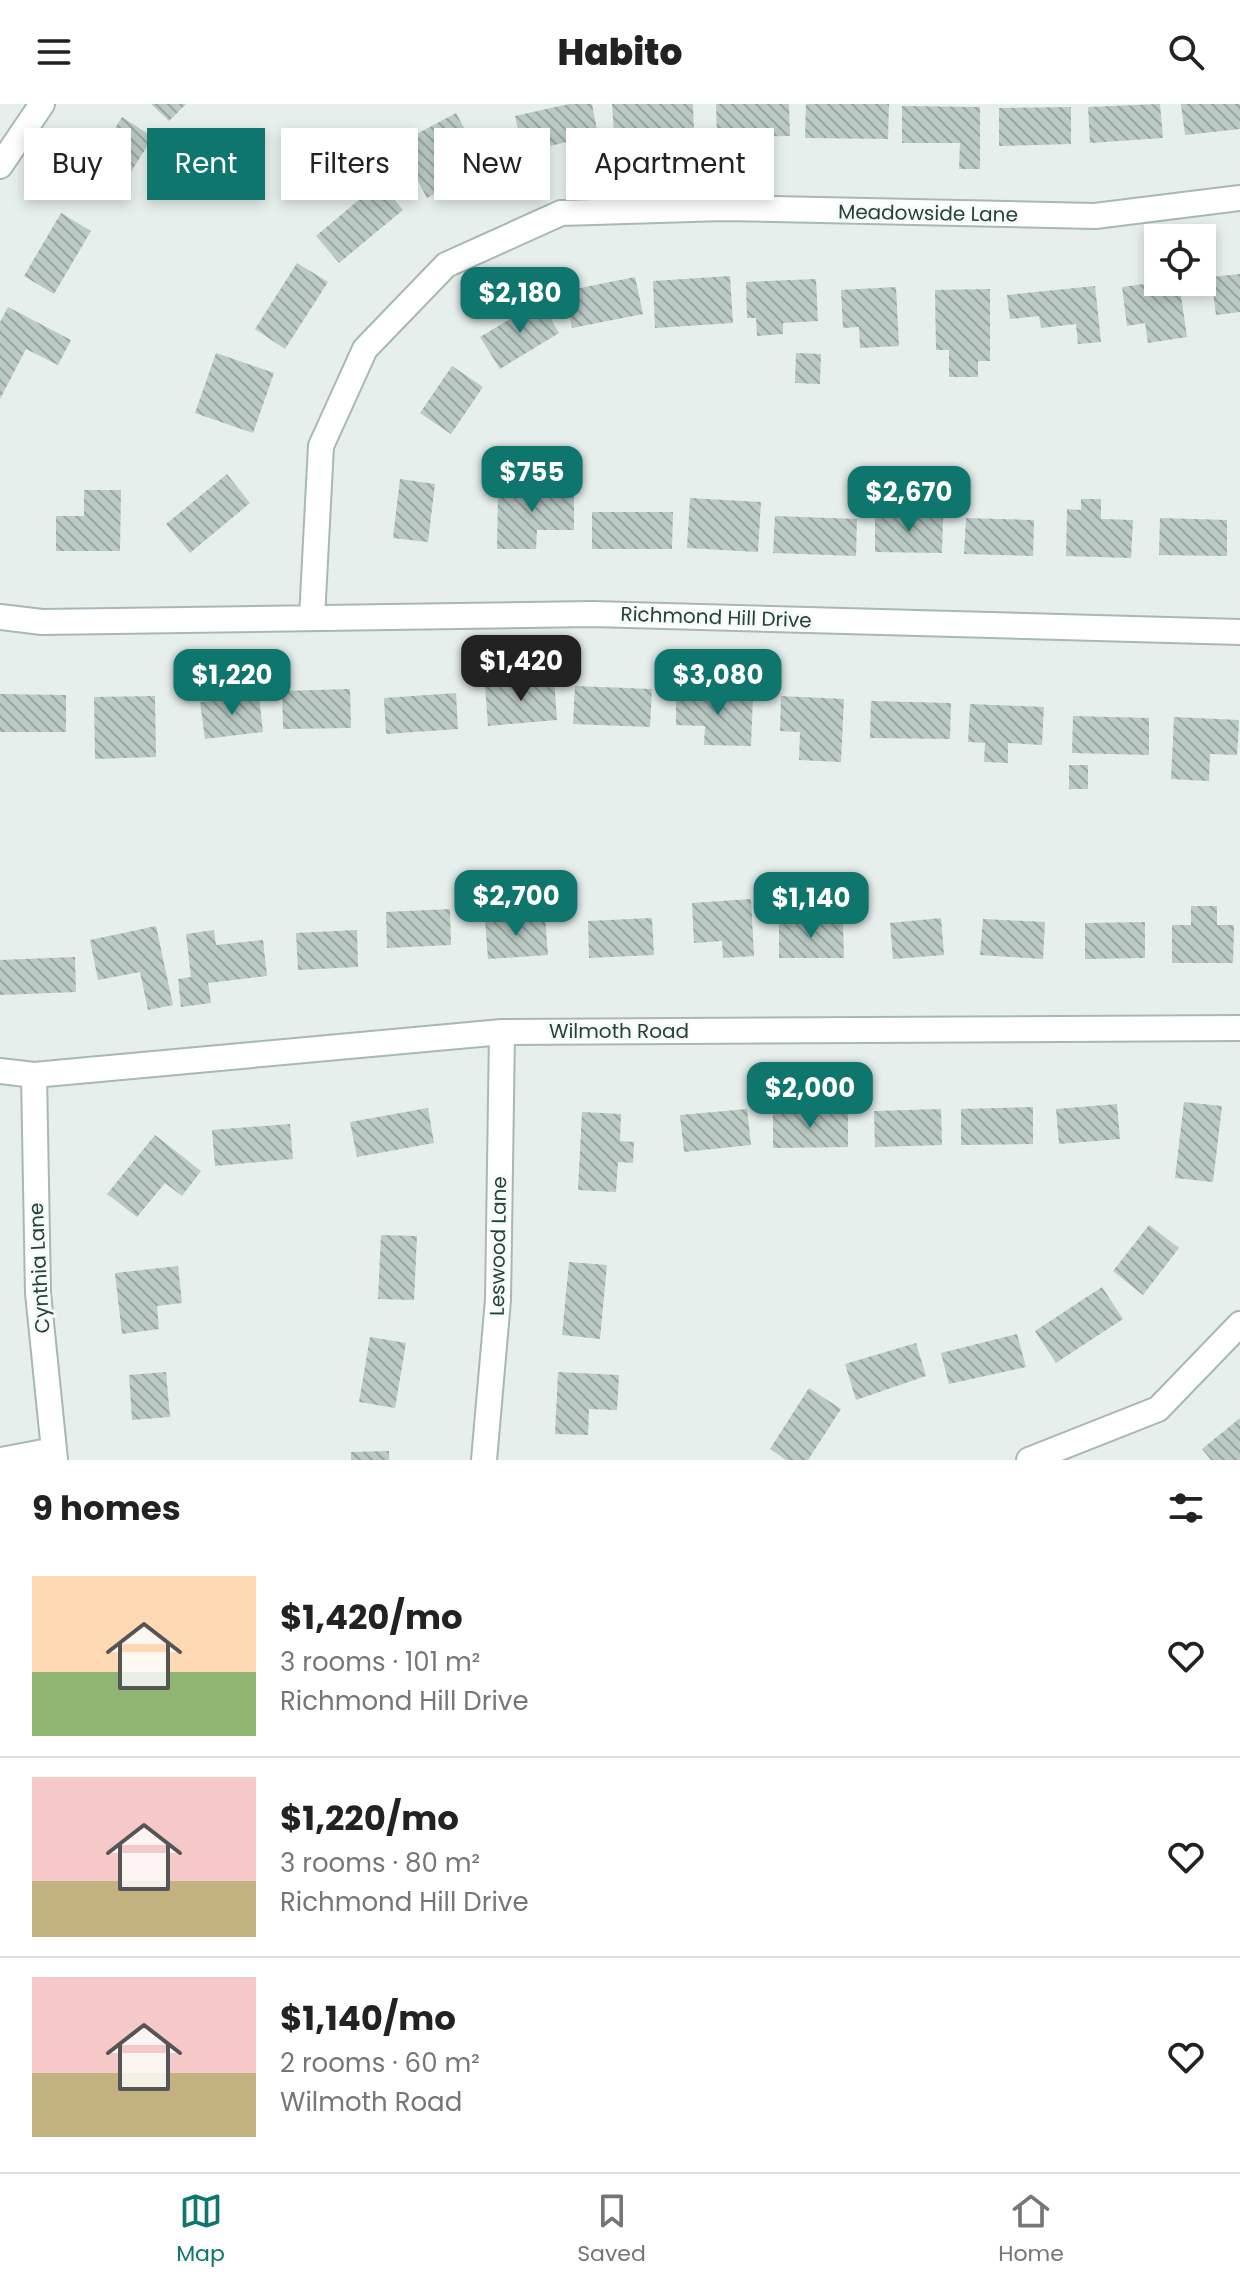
<!DOCTYPE html>
<html lang="en">
<head>
<meta charset="utf-8">
<style>
	:root { --surface:#fff; --page:#f6f6f6; --text:#222; --muted:#767676; --line:#e0e0e0; --accent:#0f766e }
	body { margin:0; font-family:Poppins,sans-serif; background:var(--page); color:var(--text); height:100vh; display:flex; flex-direction:column; font-size:30px; white-space:nowrap }
	* { box-sizing:border-box; margin:0 }
	p { font-size:26px; color:var(--muted) }
	.icon { flex:none; width:44px; height:44px; fill:none; stroke:currentColor; stroke-width:2; stroke-linecap:round; stroke-linejoin:round }
	.map { position:relative; height:1356px; overflow:hidden }
	.drawer { display:flex; flex-direction:column; background:var(--surface); flex:1 }
	.drawer>* { flex:none }
	.banner { position:absolute; left:24px; top:24px; width:800px; height:72px; display:flex; gap:16px }
	.controls { position:absolute; left:1144px; top:120px; display:grid; gap:16px }
	.controls a { display:grid; place-items:center; width:72px; height:72px; border-radius:0px; background:var(--surface); box-shadow:0 4px 12px #0003; font-size:40px }
	.price { position:absolute; translate:-50% -68px; padding:0 18px; border-radius:16px; background:var(--accent); color:#fff; font-size:26px; line-height:52px; filter:drop-shadow(0 2px 4px #0008) }
	.price::after { content:''; position:absolute; left:50%; top:48px; width:24px; height:18px; margin-left:-12px; background:inherit; clip-path:polygon(0 0,100% 0,50% 100%) }
	.price.active { background:#222; color:#fff }
	ul { padding:0; list-style:none }
	li { display:flex; align-items:center; gap:24px; height:200px; padding:0 32px }
	li+li { border-top:2px solid var(--line) }
	li span { display:grid; place-items:center; flex:none; width:224px; height:160px; border-radius:0px; color:#555 }
	li>.icon { margin-inline-start:auto }
	span .icon { width:96px; height:96px; fill:#fffc; stroke-width:1 }
	li b { font-size:34px }
	h2 { display:flex; justify-content:space-between; align-items:center; height:96px; padding:0 32px; font-size:34px }
	.chip { padding:0 28px; border-radius:0px; background:var(--surface); box-shadow:0 4px 12px #0003; font-size:28px; line-height:72px }
	.chip.active { background:var(--accent); color:#fff }
	header { display:flex; justify-content:space-between; align-items:center; height:104px; padding:0 32px; background:var(--surface); font-size:36px; font-weight:800 }
	.menu { display:flex; justify-content:space-around; align-items:center; height:112px; border-top:2px solid var(--line); background:var(--surface); font-size:22px; color:var(--muted) }
	.menu a { display:grid; justify-items:center; gap:4px }
	.menu .active { color:var(--accent) }
	.map>svg:first-child { display:block }
	.building { fill:url(#building-back-hatch) }
	.lines { fill:none; stroke-linecap:round; stroke-linejoin:round }
	.minor-casing { stroke:#a8b8b2; stroke-width:28 }
	.minor { stroke:#fff; stroke-width:24 }
	.labels { text-anchor:middle; dominant-baseline:central; stroke-width:6; stroke-linejoin:round; paint-order:stroke }
	.street-label { font-size:20px; fill:#24423a; stroke:#f7fbf9 }
</style>
</head>
<body>
<header><svg class="icon" aria-label="menu" viewBox="0 0 24 24"><path d="M4 6h16M4 12h16M4 18h16"/></svg>Habito<svg class="icon" aria-label="search" viewBox="0 0 24 24"><circle cx="10" cy="10" r="6"/><path d="M15 15l6 6"/></svg></header>
<div class="map">
<svg width="1240" height="1356" viewBox="0 0 1240 1356">
	<defs>
		<pattern id="building-back-hatch" width="6" height="6" patternUnits="userSpaceOnUse" patternTransform="scale(2)"><rect width="6" height="6" fill="#bbcac4"/><path d="M-1 5l2 2M0 0l6 6M5-1l2 2" fill="none" stroke="#98a6a0"/></pattern>
	</defs>
	<rect width="100%" height="100%" fill="#e6efeb"/>
	<path class="building" d="M 151,0 L 186,0 L 169,17 Z
		M 569,0 L 592,0 L 598,31 L 523,48 L 515,12 Z
		M 612,0 L 693,0 L 694,28 L 614,31 Z
		M 716,0 L 789,0 L 790,32 L 717,33 Z
		M 806,0 L 889,0 L 888,35 L 805,34 Z
		M 1160,0 L 1163,34 L 1090,39 L 1088,3 Z
		M 1181,0 L 1240,0 L 1240,25 L 1185,31 Z
		M 902,2 L 980,3 L 980,65 L 959,65 L 960,39 L 902,39 Z
		M 1071,3 L 1071,40 L 999,42 L 999,4 Z
		M 456,9 L 485,63 L 427,94 L 398,40 Z
		M 122,13 L 153,33 L 115,93 L 84,74 Z
		M 380,78 L 403,106 L 339,159 L 316,132 Z
		M 61,109 L 91,127 L 54,190 L 24,172 Z
		M 297,159 L 328,178 L 285,245 L 255,225 Z
		M 1240,170 L 1240,208 L 1216,211 L 1211,173 Z
		M 730,172 L 733,219 L 655,224 L 653,177 Z
		M 635,173 L 643,210 L 572,224 L 565,187 Z
		M 816,175 L 818,217 L 783,219 L 783,230 L 757,232 L 756,214 L 747,214 L 746,178 Z
		M 1158,178 L 1179,178 L 1187,233 L 1148,239 L 1145,219 L 1127,222 L 1122,183 Z
		M 1095,182 L 1101,238 L 1078,240 L 1076,220 L 1041,224 L 1039,212 L 1010,215 L 1007,191 Z
		M 896,183 L 899,242 L 860,244 L 859,223 L 843,224 L 841,186 Z
		M 990,185 L 990,257 L 978,257 L 978,273 L 949,273 L 949,246 L 936,246 L 935,186 Z
		M 540,197 L 559,229 L 500,265 L 480,233 Z
		M 8,203 L 71,236 L 58,261 L 26,245 L 0,295 L 0,218 Z
		M 216,249 L 274,269 L 253,329 L 195,309 Z
		M 796,249 L 821,250 L 820,280 L 795,279 Z
		M 452,262 L 483,283 L 451,330 L 420,309 Z
		M 227,370 L 250,399 L 190,449 L 166,420 Z
		M 523,374 L 549,374 L 549,388 L 574,388 L 574,426 L 537,426 L 536,445 L 497,445 L 498,387 L 523,387 Z
		M 400,375 L 435,380 L 428,438 L 393,434 Z
		M 84,386 L 121,386 L 120,447 L 56,447 L 56,412 L 84,412 Z
		M 690,394 L 761,398 L 758,448 L 687,444 Z
		M 1081,395 L 1101,395 L 1101,415 L 1133,416 L 1131,454 L 1066,452 L 1067,405 L 1081,406 Z
		M 592,408 L 673,408 L 672,445 L 592,445 Z
		M 775,412 L 857,415 L 856,452 L 773,449 Z
		M 875,412 L 943,413 L 942,449 L 875,448 Z
		M 966,414 L 1034,416 L 1033,452 L 964,450 Z
		M 1160,414 L 1227,416 L 1227,452 L 1159,451 Z
		M 554,575 L 557,616 L 488,622 L 485,582 Z
		M 575,582 L 652,585 L 650,623 L 573,620 Z
		M 350,585 L 351,624 L 283,625 L 282,587 Z
		M 676,588 L 753,591 L 751,642 L 704,641 L 705,622 L 676,621 Z
		M 456,589 L 458,625 L 386,630 L 384,594 Z
		M 0,590 L 66,591 L 66,628 L 0,628 Z
		M 155,592 L 156,653 L 95,655 L 94,593 Z
		M 259,592 L 263,628 L 205,635 L 200,598 Z
		M 781,592 L 844,595 L 841,658 L 799,656 L 800,628 L 780,627 Z
		M 871,597 L 951,599 L 950,635 L 870,634 Z
		M 970,600 L 1044,603 L 1042,641 L 1008,639 L 1008,659 L 984,658 L 985,639 L 968,638 Z
		M 1073,612 L 1149,614 L 1149,651 L 1072,649 Z
		M 1174,613 L 1239,616 L 1237,651 L 1210,650 L 1209,677 L 1171,675 Z
		M 1069,661 L 1088,661 L 1088,685 L 1069,685 Z
		M 751,795 L 754,852 L 723,854 L 722,837 L 694,839 L 692,799 Z
		M 1191,802 L 1217,802 L 1217,821 L 1234,821 L 1233,859 L 1172,859 L 1172,821 L 1191,821 Z
		M 450,805 L 451,841 L 387,844 L 386,808 Z
		M 545,812 L 548,851 L 488,855 L 485,816 Z
		M 652,814 L 654,851 L 589,854 L 588,817 Z
		M 941,814 L 944,851 L 893,855 L 890,819 Z
		M 983,815 L 1045,818 L 1043,855 L 980,851 Z
		M 843,817 L 844,854 L 779,854 L 779,818 Z
		M 1145,818 L 1145,854 L 1085,855 L 1085,819 Z
		M 156,822 L 173,901 L 148,906 L 140,868 L 98,876 L 90,836 Z
		M 214,826 L 216,841 L 263,836 L 267,872 L 208,879 L 211,899 L 181,903 L 178,875 L 191,873 L 186,830 Z
		M 357,826 L 358,863 L 298,866 L 296,829 Z
		M 75,853 L 76,888 L 0,891 L 0,856 Z
		M 1184,998 L 1222,1002 L 1213,1078 L 1175,1074 Z
		M 1117,1000 L 1120,1035 L 1059,1040 L 1056,1005 Z
		M 1033,1003 L 1033,1040 L 961,1041 L 961,1005 Z
		M 428,1004 L 434,1039 L 357,1053 L 350,1018 Z
		M 747,1005 L 751,1041 L 684,1048 L 680,1011 Z
		M 941,1005 L 942,1041 L 875,1043 L 874,1007 Z
		M 848,1007 L 848,1043 L 773,1044 L 773,1008 Z
		M 582,1008 L 621,1010 L 620,1037 L 634,1038 L 633,1059 L 618,1058 L 616,1088 L 578,1086 Z
		M 290,1020 L 293,1055 L 215,1062 L 212,1026 Z
		M 155,1031 L 201,1067 L 182,1092 L 165,1079 L 137,1113 L 107,1090 Z
		M 1149,1121 L 1179,1144 L 1143,1191 L 1113,1167 Z
		M 381,1131 L 417,1132 L 414,1196 L 378,1195 Z
		M 569,1158 L 607,1161 L 600,1235 L 562,1231 Z
		M 178,1162 L 182,1199 L 157,1202 L 159,1225 L 122,1230 L 115,1169 Z
		M 1102,1183 L 1123,1215 L 1056,1259 L 1035,1227 Z
		M 1017,1230 L 1026,1263 L 949,1280 L 941,1249 Z
		M 370,1233 L 406,1239 L 395,1304 L 359,1298 Z
		M 916,1239 L 926,1272 L 856,1296 L 845,1260 Z
		M 166,1268 L 170,1313 L 132,1316 L 129,1271 Z
		M 558,1268 L 619,1271 L 617,1306 L 589,1305 L 588,1331 L 555,1330 Z
		M 809,1284 L 841,1305 L 808,1356 L 786,1356 L 770,1345 Z
		M 1240,1314 L 1240,1356 L 1211,1356 L 1202,1345 Z
		M 389,1347 L 389,1356 L 351,1356 L 351,1348 Z"/>
	<g class="lines">
		<defs>
			<path id="minor" d="M 0,62 L 42,0
				M 0,513 L 42,518 L 593,510 L 1240,528
				M 312,514 L 321,342 L 365,245 L 446,161 L 561,109 L 724,104 L 1095,112 L 1240,94
				M 0,967 L 34,971 L 502,928 L 1240,924
				M 34,971 L 38,1189 L 55,1356
				M 1,1356 L 54,1346
				M 484,1356 L 498,1196 L 502,928
				M 1029,1356 L 1158,1305 L 1240,1220"/>
		</defs>
		<use href="#minor" class="minor-casing"/>
		<use href="#minor" class="minor"/>
	</g>
	<g class="labels">
		<g class="street-label">
			<text transform="translate(928 109) rotate(1)">Meadowside Lane</text>
			<text transform="translate(716 513) rotate(2)">Richmond Hill Drive</text>
			<text x="619" y="927">Wilmoth Road</text>
			<text transform="translate(498 1142) rotate(-89)">Leswood Lane</text>
			<text transform="translate(39 1164) rotate(-93)">Cynthia Lane</text>
		</g>
	</g>
</svg>
<div class="controls">
<a><svg class="icon" aria-label="locate" viewBox="0 0 24 24"><circle cx="12" cy="12" r="6"/><path d="M12 2v4M12 18v4M2 12h4M18 12h4"/></svg></a>
</div>
<b class="price" style="left:520px;top:231px">$2,180</b>
<b class="price" style="left:532px;top:410px">$755</b>
<b class="price" style="left:909px;top:430px">$2,670</b>
<b class="price active" style="left:521px;top:599px">$1,420</b>
<b class="price" style="left:232px;top:613px">$1,220</b>
<b class="price" style="left:718px;top:613px">$3,080</b>
<b class="price" style="left:516px;top:834px">$2,700</b>
<b class="price" style="left:811px;top:836px">$1,140</b>
<b class="price" style="left:810px;top:1026px">$2,000</b>
<div class="banner">
<a class="chip">Buy</a>
<a class="chip active">Rent</a>
<a class="chip">Filters</a>
<a class="chip">New</a>
<a class="chip">Apartment</a>
</div>
</div>
<section class="drawer">
<h2>9 homes<svg class="icon" aria-label="filters" viewBox="0 0 24 24"><path d="M4 7h16M4 17h16"/><circle cx="9" cy="7" r="2"/><circle cx="15" cy="17" r="2"/></svg></h2>
<ul>
<li><span style="background:linear-gradient(#ffd9b3 60%,#8fb573 0)"><svg class="icon" aria-label="home" viewBox="0 0 24 24"><path d="M3 11l9-7 9 7M6 9v11h12V9"/></svg></span><div><b>$1,420/mo</b><p>3 rooms · 101 m²</p><p>Richmond Hill Drive</p></div><svg class="icon" aria-label="heart" viewBox="0 0 24 24"><path d="M12 20l-8-8c-3-5 5-10 8-4 3-6 11-1 8 4z"/></svg></li>
<li><span style="background:linear-gradient(#f6c9c9 65%,#c2b280 0)"><svg class="icon" aria-label="home" viewBox="0 0 24 24"><path d="M3 11l9-7 9 7M6 9v11h12V9"/></svg></span><div><b>$1,220/mo</b><p>3 rooms · 80 m²</p><p>Richmond Hill Drive</p></div><svg class="icon" aria-label="heart" viewBox="0 0 24 24"><path d="M12 20l-8-8c-3-5 5-10 8-4 3-6 11-1 8 4z"/></svg></li>
<li><span style="background:linear-gradient(#f6c9c9 60%,#c2b280 0)"><svg class="icon" aria-label="home" viewBox="0 0 24 24"><path d="M3 11l9-7 9 7M6 9v11h12V9"/></svg></span><div><b>$1,140/mo</b><p>2 rooms · 60 m²</p><p>Wilmoth Road</p></div><svg class="icon" aria-label="heart" viewBox="0 0 24 24"><path d="M12 20l-8-8c-3-5 5-10 8-4 3-6 11-1 8 4z"/></svg></li>
</ul>
</section>
<nav class="menu">
<a class="active"><svg class="icon" aria-label="map" viewBox="0 0 24 24"><path d="M3 6l6-2 6 2 6-2v14l-6 2-6-2-6 2zM9 4v14M15 6v14"/></svg>Map</a>
<a><svg class="icon" aria-label="saved" viewBox="0 0 24 24"><path d="M7 4h10v16l-5-4-5 4z"/></svg>Saved</a>
<a><svg class="icon" aria-label="home" viewBox="0 0 24 24"><path d="M3 11l9-7 9 7M6 9v11h12V9"/></svg>Home</a>
</nav>
</body>
</html>
